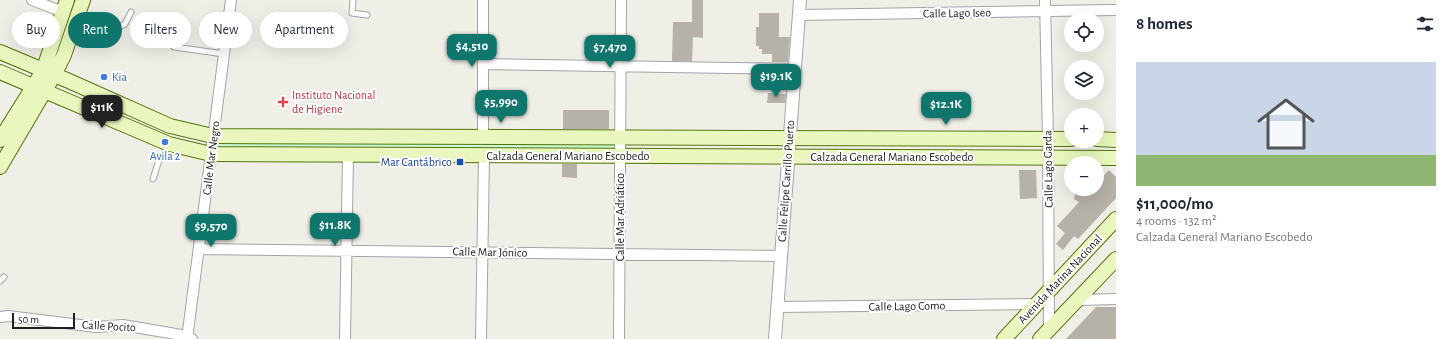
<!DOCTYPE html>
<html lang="en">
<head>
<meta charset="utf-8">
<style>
	:root { --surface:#fff; --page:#f2f2f3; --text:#1f2937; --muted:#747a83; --accent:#0f766e }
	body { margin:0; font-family:"Alegreya Sans",sans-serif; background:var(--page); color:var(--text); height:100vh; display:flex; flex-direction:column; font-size:15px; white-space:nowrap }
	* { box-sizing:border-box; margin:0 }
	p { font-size:13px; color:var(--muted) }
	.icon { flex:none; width:22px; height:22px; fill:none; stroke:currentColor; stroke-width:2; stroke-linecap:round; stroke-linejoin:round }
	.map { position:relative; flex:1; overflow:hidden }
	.panel { display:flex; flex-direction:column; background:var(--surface); width:340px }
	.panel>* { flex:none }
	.top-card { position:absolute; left:12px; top:12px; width:380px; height:36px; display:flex; gap:8px }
	.fabs { position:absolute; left:1064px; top:12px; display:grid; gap:8px }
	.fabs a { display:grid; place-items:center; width:40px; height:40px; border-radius:50%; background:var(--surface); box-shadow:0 4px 16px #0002; font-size:20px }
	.scale { position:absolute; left:12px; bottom:10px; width:63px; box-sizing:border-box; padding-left:4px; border:2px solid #202020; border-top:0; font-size:11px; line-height:14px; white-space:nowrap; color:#202020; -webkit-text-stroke:3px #fff; paint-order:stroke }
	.price { position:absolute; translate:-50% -34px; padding:0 9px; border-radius:8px; background:var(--accent); color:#fff; font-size:13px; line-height:26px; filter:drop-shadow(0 1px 2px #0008) }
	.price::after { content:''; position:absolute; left:50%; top:24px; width:12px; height:9px; margin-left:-6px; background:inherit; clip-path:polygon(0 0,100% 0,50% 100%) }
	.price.on { background:#222; color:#fff }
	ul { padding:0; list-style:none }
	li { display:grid; align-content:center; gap:8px; height:212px; padding:0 20px }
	li span { display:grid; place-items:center; height:124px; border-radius:0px; color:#555 }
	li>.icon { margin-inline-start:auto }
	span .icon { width:72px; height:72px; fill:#fffc; stroke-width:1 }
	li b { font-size:17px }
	h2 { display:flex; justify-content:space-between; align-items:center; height:48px; padding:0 20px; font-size:17px }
	.pill { padding:0 14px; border-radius:18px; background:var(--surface); box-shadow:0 4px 16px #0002; font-size:14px; line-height:36px }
	.pill.on { background:var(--accent); color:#fff }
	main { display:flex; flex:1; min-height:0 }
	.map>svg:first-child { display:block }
	.park { fill:#c7f7d4 }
	.building { fill:#b6b1a9 }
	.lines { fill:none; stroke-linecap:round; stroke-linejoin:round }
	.service-casing { stroke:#a4a4a4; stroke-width:7 }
	.minor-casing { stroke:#a4a4a4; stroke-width:12 }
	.tertiary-casing { stroke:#a4a4a4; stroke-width:14 }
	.secondary-casing { stroke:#54740a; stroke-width:16 }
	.service { stroke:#fff; stroke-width:5 }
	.minor { stroke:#fff; stroke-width:10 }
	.tertiary { stroke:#fff; stroke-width:12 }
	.secondary { stroke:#e9f7be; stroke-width:14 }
	.shop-dot { fill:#3f7fe0; stroke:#fff; stroke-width:1.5 }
	.health-dot { fill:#e0444e; stroke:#fff; stroke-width:1.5 }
	.transit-dot { fill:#1a4fb4; stroke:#fff; stroke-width:1.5 }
	.labels { text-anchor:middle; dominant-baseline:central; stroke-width:4; stroke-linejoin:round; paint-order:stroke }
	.street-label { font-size:12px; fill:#202020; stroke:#fff }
	.shop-label { font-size:12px; fill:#366cbe; stroke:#fff; text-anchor:start }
	.health-label { font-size:12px; fill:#be3a42; stroke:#fff; text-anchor:start }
	.transit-label { font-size:12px; fill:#164399; stroke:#fff; text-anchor:end }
</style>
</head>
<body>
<main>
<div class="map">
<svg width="1116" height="339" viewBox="0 0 1116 339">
	<rect width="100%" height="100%" fill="#f0efe7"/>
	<path class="park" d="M 219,141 L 616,141 L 617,153 L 218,152 Z"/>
	<path class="building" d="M 692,0 L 703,0 L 703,38 L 693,37 L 692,61 L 672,61 L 673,22 L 692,22 Z
		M 759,13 L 779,13 L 779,37 L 790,37 L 788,62 L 772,62 L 772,54 L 762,54 L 762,49 L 759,49 L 759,46 L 756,46 L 756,27 L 759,27 Z
		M 768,93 L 786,94 L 785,103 L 767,103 Z
		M 563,110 L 609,110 L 609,129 L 563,129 Z
		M 562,164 L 577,164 L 577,178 L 562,177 Z
		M 1019,170 L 1036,170 L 1037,198 L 1020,199 Z
		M 1109,170 L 1116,177 L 1116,198 L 1078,239 L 1074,236 L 1063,250 L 1056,244 L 1065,233 L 1057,226 L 1079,202 L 1074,199 L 1076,189 L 1087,193 L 1091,189 L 1097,189 L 1097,182 Z
		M 1096,307 L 1116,307 L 1116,339 L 1066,339 Z"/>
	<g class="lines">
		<defs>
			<path id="service" d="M 353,0 L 352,13 L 367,15
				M 79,13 L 121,26 L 125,24 L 131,12
				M 174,47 L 224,54
				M 153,179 L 159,160 L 164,155 L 169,144
				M 0,281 L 4,277"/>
			<path id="minor" d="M 32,0 L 63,12
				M 1045,0 L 1048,139 L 1049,332
				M 799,15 L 1116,10
				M 483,64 L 795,69
				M 483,137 L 483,0
				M 200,249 L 781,256
				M 1078,300 L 1116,299
				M 777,307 L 1036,304
				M 0,317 L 8,316 L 96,327 L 123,325 L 187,336 L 192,339
				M 187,339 C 202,226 216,113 231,0
				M 345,339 L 348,155
				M 481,339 L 484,156
				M 619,339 L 621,0"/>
			<path id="tertiary" d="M 775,339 L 800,0"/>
			<path id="secondary" d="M 0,52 L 69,81 L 170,126 L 213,136 L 1071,139
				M 0,72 L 169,144 L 211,154 L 1116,158
				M 1097,139 L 1116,140
				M 0,140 L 43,71 L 67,0
				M 0,167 L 54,75 L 64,55 L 83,0
				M 1004,339 L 1116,219
				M 1040,339 L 1116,259"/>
		</defs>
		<use href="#service" class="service-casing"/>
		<use href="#minor" class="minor-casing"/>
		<use href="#tertiary" class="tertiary-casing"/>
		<use href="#secondary" class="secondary-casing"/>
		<use href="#service" class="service"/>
		<use href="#minor" class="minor"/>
		<use href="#tertiary" class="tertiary"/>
		<use href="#secondary" class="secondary"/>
	</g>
	<g class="shop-dot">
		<circle cx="104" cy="77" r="4"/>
		<circle cx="165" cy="142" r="4"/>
	</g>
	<path class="health-dot" d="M281 96h4v4h4v4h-4v4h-4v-4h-4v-4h4z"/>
	<rect class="transit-dot" x="456" y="158" width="8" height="8" rx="2"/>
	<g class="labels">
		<g class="street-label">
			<text transform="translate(957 13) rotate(-1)">Calle Lago Iseo</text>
			<text x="568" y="156">Calzada General Mariano Escobedo</text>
			<text x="892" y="157">Calzada General Mariano Escobedo</text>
			<text transform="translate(211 158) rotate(-83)">Calle Mar Negro</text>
			<text transform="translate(1048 169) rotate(-91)">Calle Lago Garda</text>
			<text transform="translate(786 181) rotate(-86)">Calle Felipe Carrillo Puerto</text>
			<text transform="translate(620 217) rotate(-90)">Calle Mar Adriático</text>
			<text transform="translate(490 252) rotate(1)">Calle Mar Jónico</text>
			<text transform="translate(1060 279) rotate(-47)">Avenida Marina Nacional</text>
			<text transform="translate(907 306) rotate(-1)">Calle Lago Como</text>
			<text transform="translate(109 326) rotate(3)">Calle Pocito</text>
		</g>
		<g class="shop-label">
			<text x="112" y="77">Kia</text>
			<text x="165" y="156" text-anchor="middle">Avila 2</text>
		</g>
		<g class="health-label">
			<text x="292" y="95">Instituto Nacional<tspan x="292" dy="14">de Higiene</tspan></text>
		</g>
		<g class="transit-label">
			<text x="452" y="162">Mar Cantábrico</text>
		</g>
	</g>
</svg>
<div class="fabs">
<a><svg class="icon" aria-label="locate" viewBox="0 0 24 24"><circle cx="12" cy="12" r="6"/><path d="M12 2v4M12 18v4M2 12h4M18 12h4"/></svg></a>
<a><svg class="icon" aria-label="layers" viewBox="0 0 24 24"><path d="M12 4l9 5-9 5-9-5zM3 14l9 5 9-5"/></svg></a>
<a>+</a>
<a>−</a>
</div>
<div class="scale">50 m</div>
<b class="price" style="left:472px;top:68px">$4,510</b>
<b class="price" style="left:610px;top:69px">$7,470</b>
<b class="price" style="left:776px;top:98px">$19.1K</b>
<b class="price" style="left:501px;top:124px">$5,990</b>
<b class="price" style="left:946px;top:126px">$12.1K</b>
<b class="price on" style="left:102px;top:129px">$11K</b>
<b class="price" style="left:335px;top:247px">$11.8K</b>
<b class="price" style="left:211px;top:248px">$9,570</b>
<div class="top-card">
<a class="pill">Buy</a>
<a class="pill on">Rent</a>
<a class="pill">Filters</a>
<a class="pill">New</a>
<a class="pill">Apartment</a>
</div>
</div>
<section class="panel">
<h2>8 homes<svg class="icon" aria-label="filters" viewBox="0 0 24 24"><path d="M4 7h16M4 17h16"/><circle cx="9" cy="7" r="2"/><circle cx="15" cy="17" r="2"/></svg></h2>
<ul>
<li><span style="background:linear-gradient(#c9d6e8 75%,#8fb573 0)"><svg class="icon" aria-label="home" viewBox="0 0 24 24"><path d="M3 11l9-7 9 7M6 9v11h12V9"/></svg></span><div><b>$11,000/mo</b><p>4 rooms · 132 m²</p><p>Calzada General Mariano Escobedo</p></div></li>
</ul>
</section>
</main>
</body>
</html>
